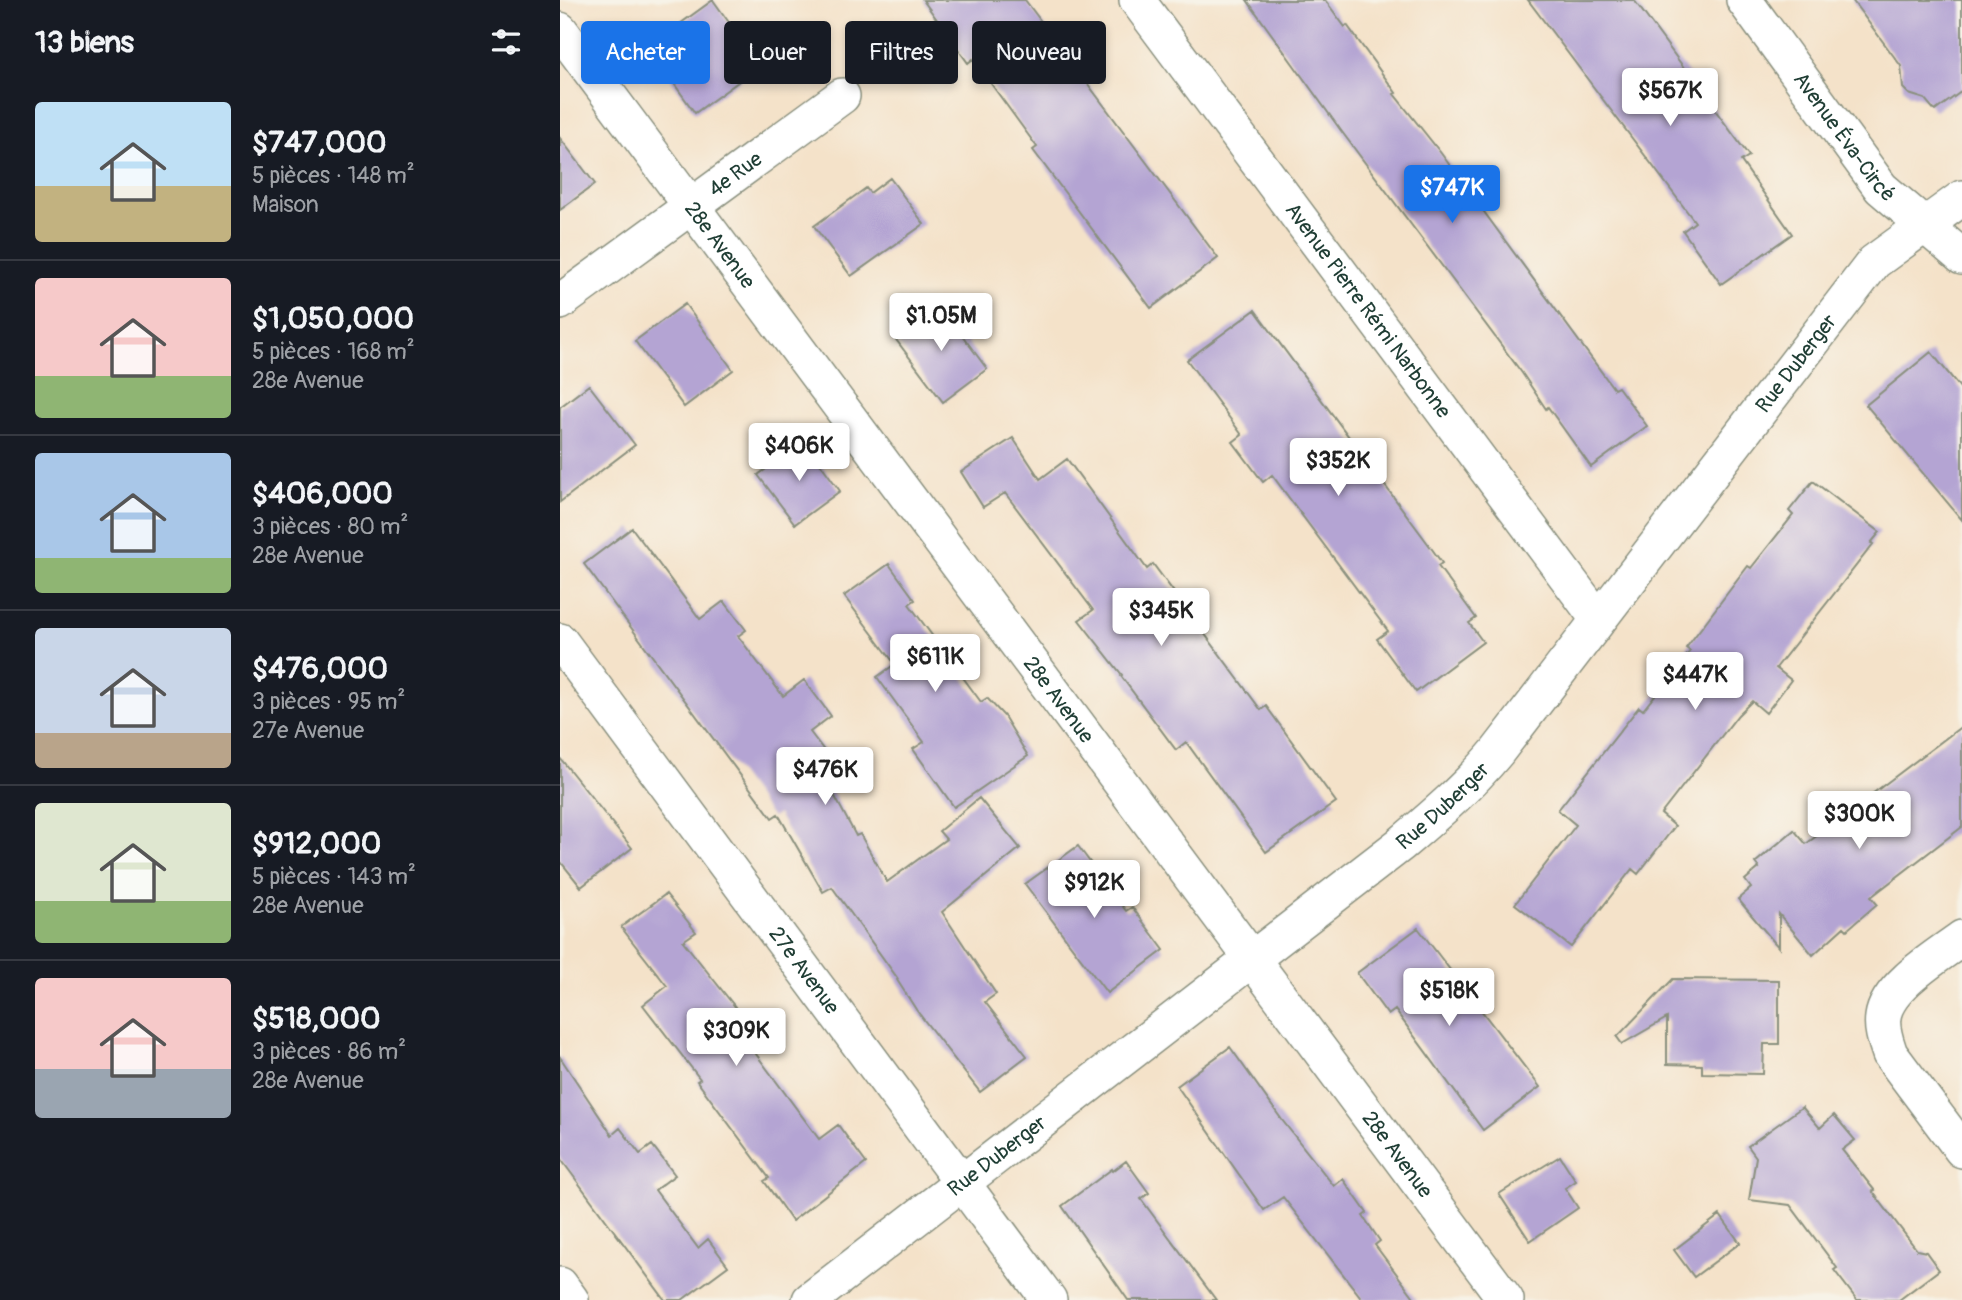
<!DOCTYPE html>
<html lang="fr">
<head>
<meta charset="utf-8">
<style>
	:root { --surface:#171b24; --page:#20242c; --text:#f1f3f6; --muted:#9ea1a6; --line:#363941; --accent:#1a73e8 }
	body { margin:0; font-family:Pangolin,sans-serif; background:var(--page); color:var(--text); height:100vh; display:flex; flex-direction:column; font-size:26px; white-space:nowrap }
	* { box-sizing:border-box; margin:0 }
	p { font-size:23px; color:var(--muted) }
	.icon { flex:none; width:38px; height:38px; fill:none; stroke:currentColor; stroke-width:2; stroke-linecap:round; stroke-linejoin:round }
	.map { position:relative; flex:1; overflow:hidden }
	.details { display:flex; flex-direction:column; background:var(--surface); width:560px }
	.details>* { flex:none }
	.banner { position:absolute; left:21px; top:21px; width:665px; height:63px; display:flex; gap:14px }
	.price { position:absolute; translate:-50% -60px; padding:0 16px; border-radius:7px; background:#fff; color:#222; font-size:23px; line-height:46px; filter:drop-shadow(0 2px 4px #0008) }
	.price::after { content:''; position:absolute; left:50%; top:42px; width:21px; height:16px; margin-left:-10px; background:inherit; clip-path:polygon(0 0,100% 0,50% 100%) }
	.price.selected { background:var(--accent); color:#fff }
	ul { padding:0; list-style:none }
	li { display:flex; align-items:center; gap:21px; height:175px; padding:0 35px }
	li+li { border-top:2px solid var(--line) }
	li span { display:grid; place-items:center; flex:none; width:196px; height:140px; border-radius:7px; color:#555 }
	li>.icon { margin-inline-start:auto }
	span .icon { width:84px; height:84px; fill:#fffc; stroke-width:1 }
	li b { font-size:30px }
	h2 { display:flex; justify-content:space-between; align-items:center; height:84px; padding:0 35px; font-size:30px }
	.tag { padding:0 24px; border-radius:7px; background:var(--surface); box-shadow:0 4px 10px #0003; font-size:24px; line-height:63px }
	.tag.selected { background:var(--accent); color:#fff }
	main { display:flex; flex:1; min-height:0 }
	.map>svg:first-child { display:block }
	.building { fill:#b4a4d3 }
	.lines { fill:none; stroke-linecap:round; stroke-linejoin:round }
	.street-casing { stroke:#8a907e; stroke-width:38 }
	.street { stroke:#fff; stroke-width:35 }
	.labels { text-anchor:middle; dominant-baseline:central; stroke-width:5; stroke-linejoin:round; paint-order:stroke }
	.street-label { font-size:21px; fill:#1f3d34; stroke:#f7f3e8 }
</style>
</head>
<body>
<main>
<section class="details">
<h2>13 biens<svg class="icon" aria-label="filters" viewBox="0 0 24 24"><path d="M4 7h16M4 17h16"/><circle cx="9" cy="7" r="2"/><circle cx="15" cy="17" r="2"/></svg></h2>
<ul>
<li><span style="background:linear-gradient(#bfe0f5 60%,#c2b280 0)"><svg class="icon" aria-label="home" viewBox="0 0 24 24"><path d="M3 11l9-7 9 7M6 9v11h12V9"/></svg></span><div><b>$747,000</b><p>5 pièces · 148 m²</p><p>Maison</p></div></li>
<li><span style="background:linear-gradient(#f6c9c9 70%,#8fb573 0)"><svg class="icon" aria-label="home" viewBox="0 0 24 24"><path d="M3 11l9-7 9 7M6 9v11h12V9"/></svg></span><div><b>$1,050,000</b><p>5 pièces · 168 m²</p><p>28e Avenue</p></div></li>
<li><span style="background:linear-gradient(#a9c7e8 75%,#8fb573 0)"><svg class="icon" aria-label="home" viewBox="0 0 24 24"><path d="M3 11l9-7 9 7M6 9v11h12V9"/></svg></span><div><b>$406,000</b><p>3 pièces · 80 m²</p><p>28e Avenue</p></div></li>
<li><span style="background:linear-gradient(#c9d6e8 75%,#b9a48a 0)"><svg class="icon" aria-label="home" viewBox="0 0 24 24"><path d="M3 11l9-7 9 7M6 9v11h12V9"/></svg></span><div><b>$476,000</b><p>3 pièces · 95 m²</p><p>27e Avenue</p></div></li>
<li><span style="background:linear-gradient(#dfe7d0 70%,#8fb573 0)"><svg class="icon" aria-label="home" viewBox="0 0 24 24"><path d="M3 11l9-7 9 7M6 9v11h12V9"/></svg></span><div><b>$912,000</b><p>5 pièces · 143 m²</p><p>28e Avenue</p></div></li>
<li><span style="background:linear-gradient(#f6c9c9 65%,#9aa5b1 0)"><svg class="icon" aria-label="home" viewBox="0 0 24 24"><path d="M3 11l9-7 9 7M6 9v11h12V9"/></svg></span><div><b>$518,000</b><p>3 pièces · 86 m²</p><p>28e Avenue</p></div></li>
</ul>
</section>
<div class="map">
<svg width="1402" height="1300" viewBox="0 0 1402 1300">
	<rect width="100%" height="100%" fill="#f7f3e8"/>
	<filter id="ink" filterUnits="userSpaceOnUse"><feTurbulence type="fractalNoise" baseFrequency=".0143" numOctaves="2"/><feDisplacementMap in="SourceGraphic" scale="14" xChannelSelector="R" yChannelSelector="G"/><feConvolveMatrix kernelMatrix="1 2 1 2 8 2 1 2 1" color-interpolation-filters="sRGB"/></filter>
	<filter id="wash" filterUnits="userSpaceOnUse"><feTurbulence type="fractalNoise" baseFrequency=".00686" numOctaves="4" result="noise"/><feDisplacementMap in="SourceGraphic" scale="28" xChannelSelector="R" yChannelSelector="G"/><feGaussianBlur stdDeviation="1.57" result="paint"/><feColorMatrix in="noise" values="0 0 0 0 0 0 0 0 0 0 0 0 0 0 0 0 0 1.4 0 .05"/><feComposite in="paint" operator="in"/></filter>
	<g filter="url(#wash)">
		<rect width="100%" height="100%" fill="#f4e2c9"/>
		<g id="blocks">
			<path class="building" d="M 153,0 L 200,66 L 135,113 L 88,47 Z
				M 363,0 L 465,0 L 658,258 L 591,308 L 473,150 L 477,147 L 413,59 L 408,63 Z
				M 687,0 L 765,0 L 785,27 L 787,25 L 836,93 L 834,94 L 880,152 L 1054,389 L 1058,387 L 1087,426 L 1031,467 L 988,407 L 986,409 L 962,373 L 782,132 Z
				M 968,0 L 1074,0 L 1189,156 L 1181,161 L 1232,234 L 1161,284 L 1123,231 L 1135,222 Z
				M 1292,0 L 1402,0 L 1402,91 L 1375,111 L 1365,99 L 1349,94 L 1343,88 L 1341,66 Z
				M 0,138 L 35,184 L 0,210 Z
				M 330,178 L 364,224 L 291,276 L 254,226 L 306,188 L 310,193 Z
				M 125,304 L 173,370 L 124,407 L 75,341 Z
				M 379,304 L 427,369 L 383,402 L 334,337 Z
				M 695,310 L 869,545 L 882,563 L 878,566 L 916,618 L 909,623 L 923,642 L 856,692 L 817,639 L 828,631 L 712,475 L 703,482 L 673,442 L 682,435 L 627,360 Z
				M 1371,352 L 1402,390 L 1402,520 L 1306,405 Z
				M 29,385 L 75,445 L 0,502 L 0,407 Z
				M 453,438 L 480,479 L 507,459 L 587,569 L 593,564 L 701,710 L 706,706 L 776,802 L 706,852 L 626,742 L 616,750 L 561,676 L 562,675 L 519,620 L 533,610 L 445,493 L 423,507 L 401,472 Z
				M 244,441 L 280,491 L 235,524 L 198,475 Z
				M 1253,481 L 1320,532 L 1311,543 L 1313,544 L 1216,668 L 1231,680 L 1206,713 L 1192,701 L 1178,715 L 1101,814 L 1115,826 L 1078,874 L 1072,869 L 1011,947 L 955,904 L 1016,825 L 998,810 L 1079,707 L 1083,710 L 1130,651 L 1126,648 L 1188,566 L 1191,568 L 1233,515 L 1229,511 Z
				M 72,528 L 140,619 L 164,601 L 186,630 L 178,636 L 223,696 L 244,680 L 271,716 L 250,732 L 278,769 L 265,778 L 296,836 L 300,834 L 327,882 L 386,839 L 379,831 L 419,798 L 460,848 L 382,912 L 436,994 L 425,1002 L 467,1056 L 420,1092 L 357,1011 L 337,980 L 338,979 L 272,887 L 263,892 L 218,814 L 212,818 L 24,564 Z
				M 329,564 L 355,600 L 349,604 L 421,702 L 427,698 L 444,716 L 468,756 L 394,807 L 353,749 L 364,742 L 317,677 L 335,664 L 284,596 Z
				M 1402,726 L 1402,827 L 1311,897 L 1317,904 L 1287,930 L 1284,927 L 1253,955 L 1219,914 L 1219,948 L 1178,899 L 1191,888 L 1185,880 L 1199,868 L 1195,863 L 1234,830 L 1246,844 Z
				M 0,758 L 72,848 L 21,887 L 0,861 Z
				M 518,846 L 566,911 L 572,907 L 604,950 L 547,993 L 465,884 Z
				M 106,894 L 136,932 L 123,941 L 176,1008 L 167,1015 L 259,1139 L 278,1125 L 306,1163 L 232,1221 L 204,1181 L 209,1178 L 137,1081 L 140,1079 L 83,1005 L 107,986 L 61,927 Z
				M 858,928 L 980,1087 L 923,1130 L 835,1010 L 828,1015 L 797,973 Z
				M 1113,979 L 1219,980 L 1219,1044 L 1204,1044 L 1203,1074 L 1142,1073 L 1142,1065 L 1107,1064 L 1107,1018 L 1062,1044 L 1057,1037 Z
				M 670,1047 L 722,1120 L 774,1186 L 783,1179 L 807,1213 L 803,1216 L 820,1241 L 815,1245 L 856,1300 L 803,1300 L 723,1197 L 704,1210 L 617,1086 Z
				M 0,1057 L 52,1135 L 60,1128 L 80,1154 L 92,1145 L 115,1175 L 95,1190 L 138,1248 L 148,1239 L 168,1266 L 122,1300 L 105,1300 L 0,1158 Z
				M 1242,1107 L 1260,1128 L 1274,1115 L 1295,1140 L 1282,1150 L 1315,1191 L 1313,1192 L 1357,1250 L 1366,1252 L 1379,1270 L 1339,1300 L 1297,1300 L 1274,1270 L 1277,1268 L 1230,1205 L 1189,1200 L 1196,1157 L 1188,1146 Z
				M 1000,1156 L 1016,1181 L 1005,1188 L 1018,1208 L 970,1241 L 939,1194 Z
				M 566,1161 L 589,1193 L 581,1199 L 656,1300 L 568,1300 L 502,1206 L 552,1169 L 553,1171 Z
				M 1160,1215 L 1180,1243 L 1134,1277 L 1114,1250 Z"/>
		</g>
	</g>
	<g filter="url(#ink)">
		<use href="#blocks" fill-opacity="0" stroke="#8a907e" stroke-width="2"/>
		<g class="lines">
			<defs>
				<g id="street">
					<path id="s1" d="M 577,0 L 1038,619"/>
					<path id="s2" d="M 1184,0 L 1321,188 L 1402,257"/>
					<path id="s3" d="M 0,30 L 946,1300"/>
					<path id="s4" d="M 0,302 L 282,96"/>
					<path id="s5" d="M 0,641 L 489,1300"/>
					<path d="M 1402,938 C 1378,956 1327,986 1323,1017 C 1321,1030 1326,1042 1330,1054 L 1402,1150"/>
					<path d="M 0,1285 L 11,1300"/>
					<path id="s6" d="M 250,1300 L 841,844 C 875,815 908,787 937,752 L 1314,262 L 1402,198"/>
				</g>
			</defs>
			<use href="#street" class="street-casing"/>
			<use href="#street" class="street"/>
		</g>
	</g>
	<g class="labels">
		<g class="street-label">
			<text stroke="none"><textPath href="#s2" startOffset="170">Avenue Éva-Circé</textPath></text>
			<text stroke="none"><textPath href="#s4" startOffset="217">4e Rue</textPath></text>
			<text stroke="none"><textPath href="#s3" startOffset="268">28e Avenue</textPath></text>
			<text stroke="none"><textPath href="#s1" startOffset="387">Avenue Pierre Rémi Narbonne</textPath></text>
			<text stroke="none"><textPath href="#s6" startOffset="1370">Rue Duberger</textPath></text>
			<text stroke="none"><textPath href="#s3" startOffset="835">28e Avenue</textPath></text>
			<text stroke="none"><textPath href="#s6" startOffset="803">Rue Duberger</textPath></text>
			<text stroke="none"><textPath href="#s5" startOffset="410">27e Avenue</textPath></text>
			<text stroke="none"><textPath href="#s3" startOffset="1402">28e Avenue</textPath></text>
			<text stroke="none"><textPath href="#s6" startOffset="236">Rue Duberger</textPath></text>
		</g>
	</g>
</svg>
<b class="price" style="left:1110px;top:128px">$567K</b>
<b class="price selected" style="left:892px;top:225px">$747K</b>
<b class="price" style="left:381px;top:353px">$1.05M</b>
<b class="price" style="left:239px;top:483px">$406K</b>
<b class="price" style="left:778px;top:498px">$352K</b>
<b class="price" style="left:601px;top:648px">$345K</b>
<b class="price" style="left:375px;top:694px">$611K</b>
<b class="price" style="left:1135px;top:712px">$447K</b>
<b class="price" style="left:265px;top:807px">$476K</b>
<b class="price" style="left:1299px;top:851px">$300K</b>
<b class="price" style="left:534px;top:920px">$912K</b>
<b class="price" style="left:889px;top:1028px">$518K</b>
<b class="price" style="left:176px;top:1068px">$309K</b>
<div class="banner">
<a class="tag selected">Acheter</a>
<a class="tag">Louer</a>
<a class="tag">Filtres</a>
<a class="tag">Nouveau</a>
</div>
</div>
</main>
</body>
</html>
